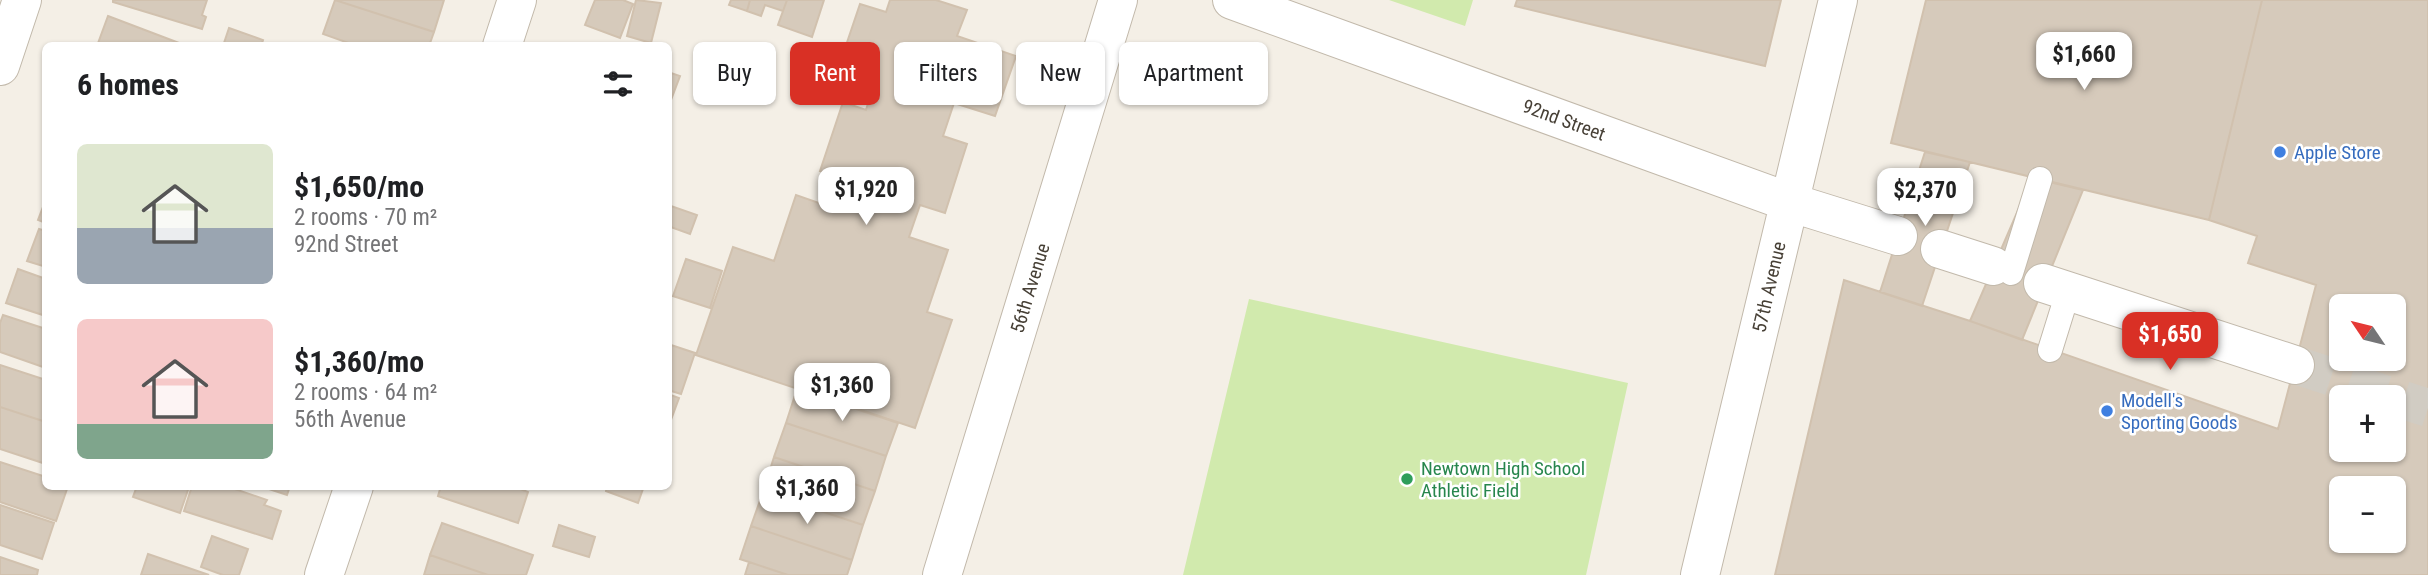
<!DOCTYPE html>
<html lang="en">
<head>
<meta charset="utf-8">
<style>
	:root { --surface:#fff; --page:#f6f6f6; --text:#202124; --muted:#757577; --accent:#d93025 }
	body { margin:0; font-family:"Roboto Condensed",sans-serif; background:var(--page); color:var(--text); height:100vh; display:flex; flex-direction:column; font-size:26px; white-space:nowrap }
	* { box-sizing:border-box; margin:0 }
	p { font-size:23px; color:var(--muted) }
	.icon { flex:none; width:38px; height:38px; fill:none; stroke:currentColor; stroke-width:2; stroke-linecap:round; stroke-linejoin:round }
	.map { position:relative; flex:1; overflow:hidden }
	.sheet { position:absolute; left:42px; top:42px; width:630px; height:448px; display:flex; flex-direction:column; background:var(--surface); border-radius:10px; box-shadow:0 2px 5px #0004 }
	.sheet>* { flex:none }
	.hud { position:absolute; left:693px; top:42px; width:665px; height:63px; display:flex; gap:14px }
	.needle { width:46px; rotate:305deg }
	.tools { position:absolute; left:2329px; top:294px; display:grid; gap:14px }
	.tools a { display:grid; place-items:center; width:77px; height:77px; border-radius:10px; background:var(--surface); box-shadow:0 2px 5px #0004; font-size:35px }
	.price { position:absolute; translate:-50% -60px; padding:0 16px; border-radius:14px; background:#fff; color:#222; font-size:23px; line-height:46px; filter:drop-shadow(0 2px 4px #0008) }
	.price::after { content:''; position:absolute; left:50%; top:42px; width:21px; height:16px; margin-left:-10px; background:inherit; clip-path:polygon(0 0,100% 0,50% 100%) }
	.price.current { background:var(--accent); color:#fff }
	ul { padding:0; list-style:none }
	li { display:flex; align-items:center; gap:21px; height:175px; padding:0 35px }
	li span { display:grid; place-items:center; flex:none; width:196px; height:140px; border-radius:10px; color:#555 }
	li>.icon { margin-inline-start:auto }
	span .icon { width:84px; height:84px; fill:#fffc; stroke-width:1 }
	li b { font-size:30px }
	h2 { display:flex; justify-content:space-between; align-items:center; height:84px; padding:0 35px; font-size:30px }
	.tag { padding:0 24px; border-radius:10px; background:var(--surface); box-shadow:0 2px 5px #0004; font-size:24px; line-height:63px }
	.tag.current { background:var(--accent); color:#fff }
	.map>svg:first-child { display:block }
	.green { fill:#d1eaad }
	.building { fill:#d6cabb; stroke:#d1c1ae; stroke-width:2; fill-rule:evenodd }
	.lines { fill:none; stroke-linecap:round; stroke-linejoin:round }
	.minor-tunnel { stroke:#d1ccc3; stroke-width:38; stroke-dasharray:38 19; stroke-linecap:butt }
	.service-casing { stroke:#c2b9ab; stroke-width:26 }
	.minor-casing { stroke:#c2b9ab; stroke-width:40 }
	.service { stroke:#fff; stroke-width:24 }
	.minor { stroke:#fff; stroke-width:38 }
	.shop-dot { fill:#3f7fe0; stroke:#fff; stroke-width:2.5 }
	.leisure-dot { fill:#2e9e5b; stroke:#fff; stroke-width:2.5 }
	.labels { text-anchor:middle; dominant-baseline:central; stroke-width:5; stroke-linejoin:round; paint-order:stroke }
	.street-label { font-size:19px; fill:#463f35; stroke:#fff }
	.shop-label { font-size:19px; fill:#366cbe; stroke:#fff; text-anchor:start }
	.leisure-label { font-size:19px; fill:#27864d; stroke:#fff; text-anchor:start }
</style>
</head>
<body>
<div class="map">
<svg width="2428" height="575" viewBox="0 0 2428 575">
	<rect width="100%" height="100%" fill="#f4efe6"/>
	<path class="green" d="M 1389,0 L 1473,0 L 1465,26 Z
		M 1249,299 L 1628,383 L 1586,575 L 1183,575 Z"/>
	<path class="building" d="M 113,0 L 207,0 L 202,15 L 206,17 L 202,29 L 113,2 Z
		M 335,0 L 434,32 L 429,46 L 357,46 L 323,34 Z
		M 335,0 L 444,0 L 434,32 Z
		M 595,0 L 623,0 L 633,4 L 620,38 L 585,25 Z
		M 636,0 L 661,3 L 651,43 L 627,36 Z
		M 731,0 L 750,0 L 747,11 L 729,5 Z
		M 750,0 L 787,0 L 783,11 L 765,5 L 761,16 L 747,11 Z
		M 787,0 L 824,0 L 812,37 L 778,25 Z
		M 890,0 L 936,0 L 967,10 L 957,36 L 1016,56 L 995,116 L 954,103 L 943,136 L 967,144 L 945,213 L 920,205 L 909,237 L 948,250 L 927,312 L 952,320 L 915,428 L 696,355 L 733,247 L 774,261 L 796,195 L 833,208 L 843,178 L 820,171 L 843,102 L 866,110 L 875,81 L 838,69 L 860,4 L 886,12 Z
		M 1517,0 L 1781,0 L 1765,66 L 1515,6 Z
		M 1926,0 L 2262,0 L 2209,220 L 1891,143 Z
		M 2262,0 L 2428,0 L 2428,575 L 1775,575 L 1844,280 L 1970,321 L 2278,429 L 2316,285 L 2248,263 L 2257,236 L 2209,220 ZM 2342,306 L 2394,306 L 2394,359 L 2342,359 ZM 2342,397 L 2394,397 L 2394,450 L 2342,450 ZM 2342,488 L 2394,488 L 2394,541 L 2342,541 Z
		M 108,16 L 187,46 L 97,46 Z
		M 229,28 L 263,40 L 261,46 L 223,46 Z
		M 668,72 L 680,76 L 668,108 Z
		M 1925,152 L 1970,162 L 1922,306 L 1880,292 Z
		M 2032,178 L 2083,190 L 2022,340 L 1970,321 Z
		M 46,199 L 46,223 L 38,220 Z
		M 668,205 L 697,215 L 690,234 L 668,226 Z
		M 39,229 L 46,231 L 46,267 L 27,261 Z
		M 686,259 L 722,271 L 710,308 L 673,296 Z
		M 18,269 L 46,279 L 46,316 L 6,303 Z
		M 3,315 L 46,329 L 46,368 L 0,352 L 0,323 Z
		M 668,344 L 695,353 L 681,394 L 668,390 Z
		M 0,365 L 46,380 L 46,422 L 0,407 Z
		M 797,389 L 898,423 L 886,456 L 786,423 Z
		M 668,394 L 679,398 L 668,428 Z
		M 0,407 L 46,422 L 46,464 L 0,449 Z
		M 786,423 L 886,456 L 875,491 L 774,457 Z
		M 774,457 L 875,491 L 863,525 L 763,492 Z
		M 0,462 L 46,477 L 46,486 L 68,486 L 56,521 L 0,502 Z
		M 137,486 L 187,486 L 189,487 L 180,513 L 133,497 Z
		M 192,486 L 226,486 L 267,500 L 264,505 L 281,511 L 272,539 L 184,511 Z
		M 260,486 L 290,486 L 287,495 Z
		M 441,486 L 513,486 L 528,492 L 518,523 L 438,496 Z
		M 607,486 L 644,486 L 638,503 L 606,491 Z
		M 763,492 L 863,525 L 852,560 L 751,526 Z
		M 0,505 L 54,523 L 42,559 L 0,545 Z
		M 442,523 L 533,555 L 526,575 L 488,575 L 430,555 Z
		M 559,525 L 595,537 L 589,557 L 553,546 Z
		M 751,526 L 852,560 L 847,575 L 788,575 L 740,559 Z
		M 212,536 L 248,549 L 239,575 L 223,575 L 201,567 Z
		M 148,554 L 209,575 L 141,575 Z
		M 430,555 L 488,575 L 424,575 Z
		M 0,557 L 38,570 L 37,575 L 0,575 Z
		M 749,562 L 788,575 L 745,575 Z"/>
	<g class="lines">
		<path class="minor-tunnel" d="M 2295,365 L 2428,408"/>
		<defs>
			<path id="service" d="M 2011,273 L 2040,179
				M 2050,350 L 2068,292"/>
			<path id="minor" d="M 1232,0 L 1789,202 L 1898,236
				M 502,46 L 517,0
				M 0,66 L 22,0
				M 1940,249 L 1993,266
				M 2043,283 L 2295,365
				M 324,575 L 354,486
				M 942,575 L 1118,0
				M 1700,575 L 1838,0"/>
		</defs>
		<use href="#service" class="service-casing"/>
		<use href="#minor" class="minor-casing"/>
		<use href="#service" class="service"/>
		<use href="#minor" class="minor"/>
	</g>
	<g class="shop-dot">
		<circle cx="2280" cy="152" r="7"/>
		<circle cx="2107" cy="411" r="7"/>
	</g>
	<circle class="leisure-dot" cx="1407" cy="479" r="7"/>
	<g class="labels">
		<g class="street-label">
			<text transform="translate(1564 120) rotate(20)">92nd Street</text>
			<text transform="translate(1769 287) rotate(-77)">57th Avenue</text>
			<text transform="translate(1030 288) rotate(-73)">56th Avenue</text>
		</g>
		<g class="shop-label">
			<text x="2294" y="152">Apple Store</text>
			<text x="2121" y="400">Modell's<tspan x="2121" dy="22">Sporting Goods</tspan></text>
		</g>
		<g class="leisure-label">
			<text x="1421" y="468">Newtown High School<tspan x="1421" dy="22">Athletic Field</tspan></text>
		</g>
	</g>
</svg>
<div class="tools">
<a><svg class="needle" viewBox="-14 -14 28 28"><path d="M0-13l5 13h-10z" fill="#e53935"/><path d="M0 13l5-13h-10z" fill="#757577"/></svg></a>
<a>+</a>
<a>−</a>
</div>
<b class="price" style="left:2084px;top:92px">$1,660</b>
<b class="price" style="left:866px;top:227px">$1,920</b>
<b class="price" style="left:1925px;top:228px">$2,370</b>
<b class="price current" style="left:2170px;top:372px">$1,650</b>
<b class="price" style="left:842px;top:423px">$1,360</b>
<b class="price" style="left:807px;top:526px">$1,360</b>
<div class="hud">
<a class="tag">Buy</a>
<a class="tag current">Rent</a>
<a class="tag">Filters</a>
<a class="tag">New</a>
<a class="tag">Apartment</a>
</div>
<section class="sheet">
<h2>6 homes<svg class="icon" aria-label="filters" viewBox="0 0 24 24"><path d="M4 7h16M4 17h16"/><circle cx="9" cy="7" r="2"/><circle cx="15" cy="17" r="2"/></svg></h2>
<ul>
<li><span style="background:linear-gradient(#dfe7d0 60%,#9aa5b1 0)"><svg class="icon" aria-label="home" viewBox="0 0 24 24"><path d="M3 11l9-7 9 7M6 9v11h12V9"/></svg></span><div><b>$1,650/mo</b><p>2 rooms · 70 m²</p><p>92nd Street</p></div></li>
<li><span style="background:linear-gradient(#f6c9c9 75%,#7fa58c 0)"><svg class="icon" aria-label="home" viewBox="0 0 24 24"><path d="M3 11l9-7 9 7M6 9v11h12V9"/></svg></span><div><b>$1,360/mo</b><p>2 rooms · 64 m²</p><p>56th Avenue</p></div></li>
</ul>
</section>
</div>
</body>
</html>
